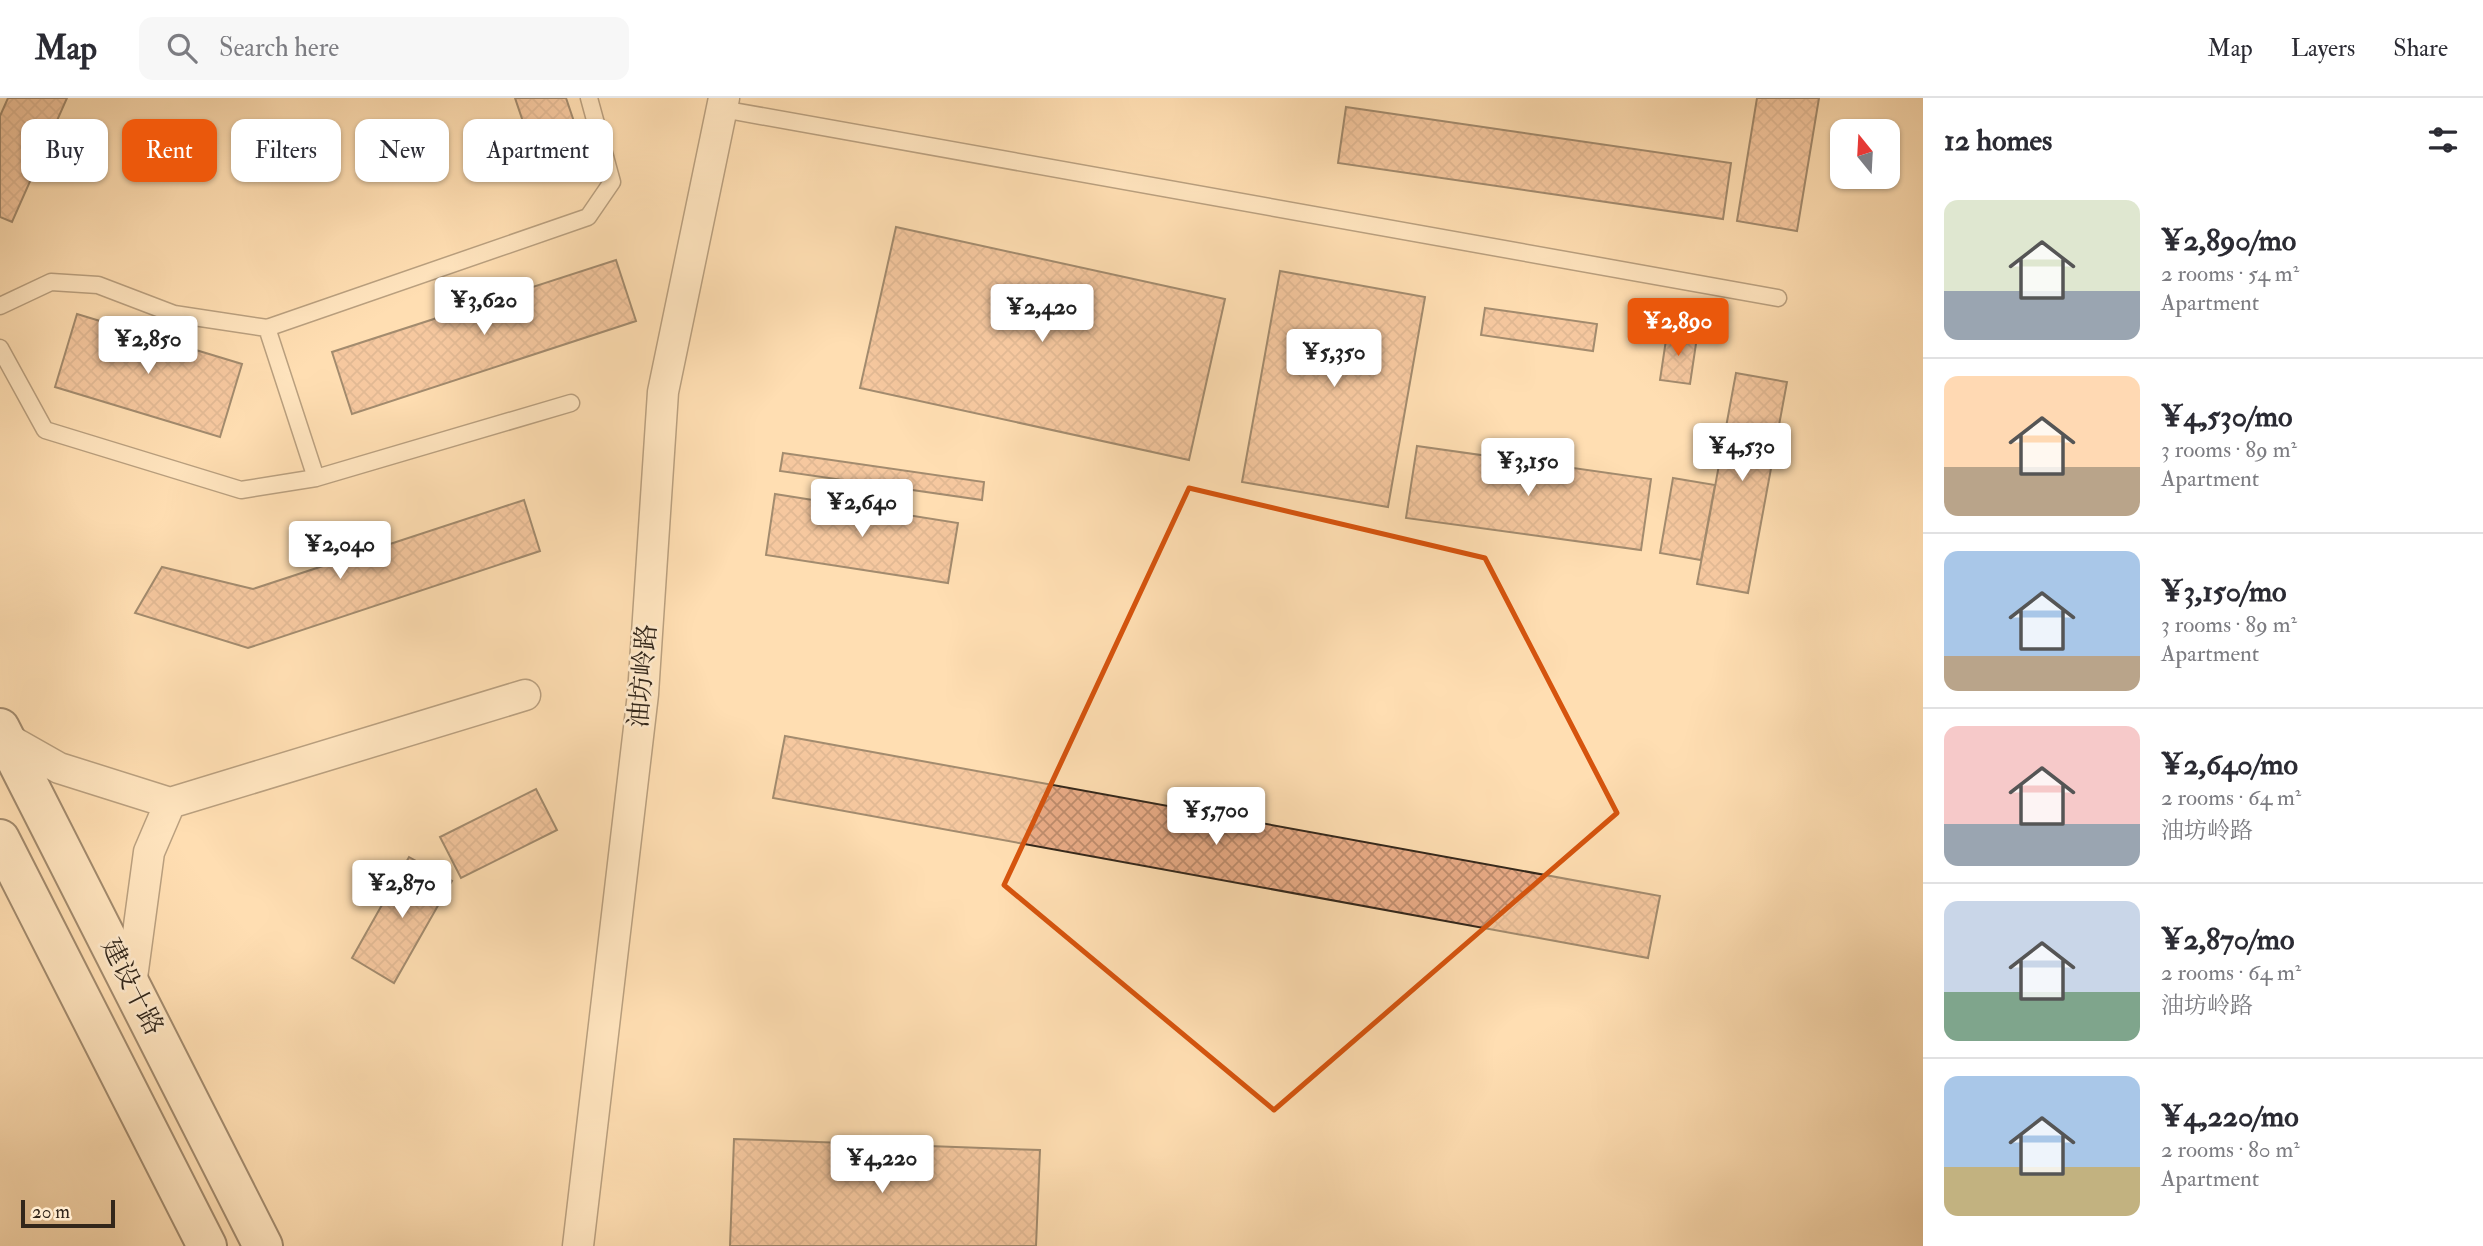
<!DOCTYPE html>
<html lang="en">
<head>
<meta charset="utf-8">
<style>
	:root { --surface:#fff; --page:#f7f7f7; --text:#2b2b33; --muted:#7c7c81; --line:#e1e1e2; --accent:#ea580c }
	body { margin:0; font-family:"IM FELL Double Pica","Noto Serif SC",serif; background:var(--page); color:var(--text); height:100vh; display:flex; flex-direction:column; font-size:26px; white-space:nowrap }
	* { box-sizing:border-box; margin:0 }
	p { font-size:23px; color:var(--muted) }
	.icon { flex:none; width:38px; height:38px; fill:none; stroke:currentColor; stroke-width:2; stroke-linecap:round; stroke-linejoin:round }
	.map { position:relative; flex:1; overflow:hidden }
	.drawer { display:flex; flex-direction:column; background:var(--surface); width:560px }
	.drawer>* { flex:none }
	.banner { position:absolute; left:21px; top:21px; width:665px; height:63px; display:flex; gap:14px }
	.needle { width:46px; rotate:342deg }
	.fabs { position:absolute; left:1830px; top:21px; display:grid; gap:14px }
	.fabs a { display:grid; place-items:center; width:70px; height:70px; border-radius:14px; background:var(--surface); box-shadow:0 2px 5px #0004; font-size:35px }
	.scale { position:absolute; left:21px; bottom:18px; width:94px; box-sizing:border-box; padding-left:7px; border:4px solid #33271b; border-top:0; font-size:19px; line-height:24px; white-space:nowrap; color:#33271b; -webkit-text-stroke:5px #ffeacd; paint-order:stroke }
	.price { position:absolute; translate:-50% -60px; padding:0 16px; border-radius:7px; background:#fff; color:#222; font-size:23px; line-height:46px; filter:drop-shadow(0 2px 4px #0008) }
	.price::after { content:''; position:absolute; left:50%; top:42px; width:21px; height:16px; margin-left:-10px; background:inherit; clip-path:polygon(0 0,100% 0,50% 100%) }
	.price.selected { background:var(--accent); color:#fff }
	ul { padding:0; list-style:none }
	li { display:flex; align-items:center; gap:21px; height:175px; padding:0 21px }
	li+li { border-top:2px solid var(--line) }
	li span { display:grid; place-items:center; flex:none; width:196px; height:140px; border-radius:14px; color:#555 }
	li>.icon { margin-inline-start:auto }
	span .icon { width:84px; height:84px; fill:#fffc; stroke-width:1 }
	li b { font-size:30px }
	h2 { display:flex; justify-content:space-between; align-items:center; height:84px; padding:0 21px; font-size:30px }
	.chip { padding:0 24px; border-radius:14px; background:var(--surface); box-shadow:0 2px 5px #0004; font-size:24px; line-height:63px }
	.chip.selected { background:var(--accent); color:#fff }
	header { display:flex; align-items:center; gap:42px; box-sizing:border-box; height:98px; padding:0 35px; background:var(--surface); border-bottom:2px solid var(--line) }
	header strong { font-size:33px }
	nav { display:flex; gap:38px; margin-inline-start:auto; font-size:24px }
	.search { width:490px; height:63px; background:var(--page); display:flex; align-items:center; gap:18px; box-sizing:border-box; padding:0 24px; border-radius:14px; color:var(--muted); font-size:26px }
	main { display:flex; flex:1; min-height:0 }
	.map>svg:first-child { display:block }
	.building { fill:url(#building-cross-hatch); stroke:#33271b; stroke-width:2 }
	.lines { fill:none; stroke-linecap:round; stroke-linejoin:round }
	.service-casing { stroke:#665541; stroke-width:19 }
	.minor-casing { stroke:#665541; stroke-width:33 }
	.secondary-casing { stroke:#33271b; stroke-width:42 }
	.service { stroke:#ffeacd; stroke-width:16 }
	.minor { stroke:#ffeacd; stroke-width:30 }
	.secondary { stroke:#ffeacd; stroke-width:38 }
	.marked { fill:none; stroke:#d6540e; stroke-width:5; stroke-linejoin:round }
	.labels { text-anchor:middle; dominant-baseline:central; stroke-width:5; stroke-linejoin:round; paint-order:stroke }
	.street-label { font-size:26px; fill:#33271b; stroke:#ffeacd }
</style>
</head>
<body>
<header>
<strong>Map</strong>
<div class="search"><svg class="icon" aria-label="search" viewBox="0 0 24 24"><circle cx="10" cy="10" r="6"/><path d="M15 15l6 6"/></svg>Search here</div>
<nav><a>Map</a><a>Layers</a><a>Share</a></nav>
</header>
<main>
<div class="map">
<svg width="1923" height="1148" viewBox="0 0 1923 1148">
	<defs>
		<pattern id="building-cross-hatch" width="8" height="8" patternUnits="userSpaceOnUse" patternTransform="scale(1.75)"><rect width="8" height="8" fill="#ebad88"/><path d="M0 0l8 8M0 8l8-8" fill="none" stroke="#bf8d6e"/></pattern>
	</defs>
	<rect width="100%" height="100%" fill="#ffdeb2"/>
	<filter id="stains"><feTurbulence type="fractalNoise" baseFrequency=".00286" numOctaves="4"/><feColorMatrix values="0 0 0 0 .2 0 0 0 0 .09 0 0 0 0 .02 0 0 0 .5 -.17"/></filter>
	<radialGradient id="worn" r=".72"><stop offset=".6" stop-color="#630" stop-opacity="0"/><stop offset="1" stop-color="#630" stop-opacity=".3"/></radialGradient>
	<path class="building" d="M 8,0 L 67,0 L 12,124 L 0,119 L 0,18 Z
		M 515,0 L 566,0 L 588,65 L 542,80 Z
		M 1757,0 L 1819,0 L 1797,133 L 1737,123 Z
		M 1346,9 L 1731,65 L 1723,121 L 1338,65 Z
		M 896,129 L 1225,201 L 1189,362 L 860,290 Z
		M 616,162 L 636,223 L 352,316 L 332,254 Z
		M 1280,173 L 1425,199 L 1388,409 L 1242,384 Z
		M 1485,210 L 1597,226 L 1593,253 L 1481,237 Z
		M 77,216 L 242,266 L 220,339 L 55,289 Z
		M 1667,235 L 1697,239 L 1690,286 L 1660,282 Z
		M 1736,275 L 1787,284 L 1748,495 L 1697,486 Z
		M 1417,348 L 1651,381 L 1641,452 L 1406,420 Z
		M 783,355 L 984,384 L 982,402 L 780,373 Z
		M 1673,380 L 1715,387 L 1701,462 L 1660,455 Z
		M 775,396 L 958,425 L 948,485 L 766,457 Z
		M 524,402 L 540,453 L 248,550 L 135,515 L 162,469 L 253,491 Z
		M 785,638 L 1660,798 L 1648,860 L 773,700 Z
		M 536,691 L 557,732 L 461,780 L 440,739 Z
		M 409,759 L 452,783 L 394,885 L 352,860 Z
		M 734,1041 L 1040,1052 L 1036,1148 L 730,1148 Z"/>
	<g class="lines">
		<defs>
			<path id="service" d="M 722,11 L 1778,200
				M 0,208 L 51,184 L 98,187 L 174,216 L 267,230 L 588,119 L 612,84 L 589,0
				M 267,230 L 316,380
				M 0,250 L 45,332 L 241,392 L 316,380 L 571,305"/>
			<path id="minor" d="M 6,640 L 59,670 L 170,705 L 149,754 L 131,887
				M 170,705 L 525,597
				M 578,1148 L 643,596 L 663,294 L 724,0"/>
			<path id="secondary" d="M 0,630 L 263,1148
				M 0,741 L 207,1148"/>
		</defs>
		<use href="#service" class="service-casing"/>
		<use href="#minor" class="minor-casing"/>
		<use href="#secondary" class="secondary-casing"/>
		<use href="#service" class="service"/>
		<use href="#minor" class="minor"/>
		<use href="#secondary" class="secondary"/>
	</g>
	<path d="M0 0H1923V1148H0ZM 1189,390 L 1485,460 L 1617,715 L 1274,1012 L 1004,787 Z" fill="#ffdeb2" fill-opacity=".55" fill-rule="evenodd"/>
	<path class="marked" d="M 1189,390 L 1485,460 L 1617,715 L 1274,1012 L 1004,787 Z"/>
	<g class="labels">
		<g class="street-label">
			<text transform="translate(643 578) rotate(-85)">油坊岭路</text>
			<text transform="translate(132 889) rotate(63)">建设十路</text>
		</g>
	</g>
	<rect width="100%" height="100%" filter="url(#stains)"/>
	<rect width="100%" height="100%" fill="url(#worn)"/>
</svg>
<div class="fabs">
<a><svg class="needle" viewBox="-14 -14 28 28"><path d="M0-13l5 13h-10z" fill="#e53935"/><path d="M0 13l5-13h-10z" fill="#7c7c81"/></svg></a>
</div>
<div class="scale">20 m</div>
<b class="price" style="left:484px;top:239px">¥3,620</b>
<b class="price" style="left:1042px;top:246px">¥2,420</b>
<b class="price selected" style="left:1678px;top:260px">¥2,890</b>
<b class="price" style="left:148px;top:278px">¥2,850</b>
<b class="price" style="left:1334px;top:291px">¥5,350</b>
<b class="price" style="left:1742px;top:385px">¥4,530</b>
<b class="price" style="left:1528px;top:400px">¥3,150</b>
<b class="price" style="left:862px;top:441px">¥2,640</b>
<b class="price" style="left:340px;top:483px">¥2,040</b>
<b class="price" style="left:1216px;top:749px">¥5,700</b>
<b class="price" style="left:402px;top:822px">¥2,870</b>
<b class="price" style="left:882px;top:1097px">¥4,220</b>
<div class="banner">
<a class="chip">Buy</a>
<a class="chip selected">Rent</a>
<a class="chip">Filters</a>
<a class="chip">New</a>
<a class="chip">Apartment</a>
</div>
</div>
<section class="drawer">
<h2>12 homes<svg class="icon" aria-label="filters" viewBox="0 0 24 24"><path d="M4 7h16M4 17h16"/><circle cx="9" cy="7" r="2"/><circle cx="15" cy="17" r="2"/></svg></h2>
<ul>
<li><span style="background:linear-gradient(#dfe7d0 65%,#9aa5b1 0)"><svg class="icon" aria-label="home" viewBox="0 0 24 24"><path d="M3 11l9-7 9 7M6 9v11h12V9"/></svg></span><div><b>¥2,890/mo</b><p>2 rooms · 54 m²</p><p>Apartment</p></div></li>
<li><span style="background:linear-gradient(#ffd9b3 65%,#b9a48a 0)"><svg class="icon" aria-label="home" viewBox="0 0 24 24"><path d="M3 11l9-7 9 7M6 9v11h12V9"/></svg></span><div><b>¥4,530/mo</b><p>3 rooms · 89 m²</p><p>Apartment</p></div></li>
<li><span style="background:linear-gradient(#a9c7e8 75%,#b9a48a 0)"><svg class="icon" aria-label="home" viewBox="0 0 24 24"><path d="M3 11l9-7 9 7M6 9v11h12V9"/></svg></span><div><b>¥3,150/mo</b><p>3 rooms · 89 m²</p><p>Apartment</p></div></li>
<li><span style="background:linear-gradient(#f6c9c9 70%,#9aa5b1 0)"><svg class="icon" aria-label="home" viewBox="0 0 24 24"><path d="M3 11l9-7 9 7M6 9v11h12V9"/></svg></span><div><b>¥2,640/mo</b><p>2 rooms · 64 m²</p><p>油坊岭路</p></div></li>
<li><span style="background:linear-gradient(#c9d6e8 65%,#7fa58c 0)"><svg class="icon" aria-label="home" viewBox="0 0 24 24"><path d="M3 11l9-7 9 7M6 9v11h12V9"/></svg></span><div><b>¥2,870/mo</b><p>2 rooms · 64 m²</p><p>油坊岭路</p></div></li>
<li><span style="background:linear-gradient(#a9c7e8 65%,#c2b280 0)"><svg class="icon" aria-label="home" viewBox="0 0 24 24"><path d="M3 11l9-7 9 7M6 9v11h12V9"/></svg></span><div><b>¥4,220/mo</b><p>2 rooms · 80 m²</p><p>Apartment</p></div></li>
</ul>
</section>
</main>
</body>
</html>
